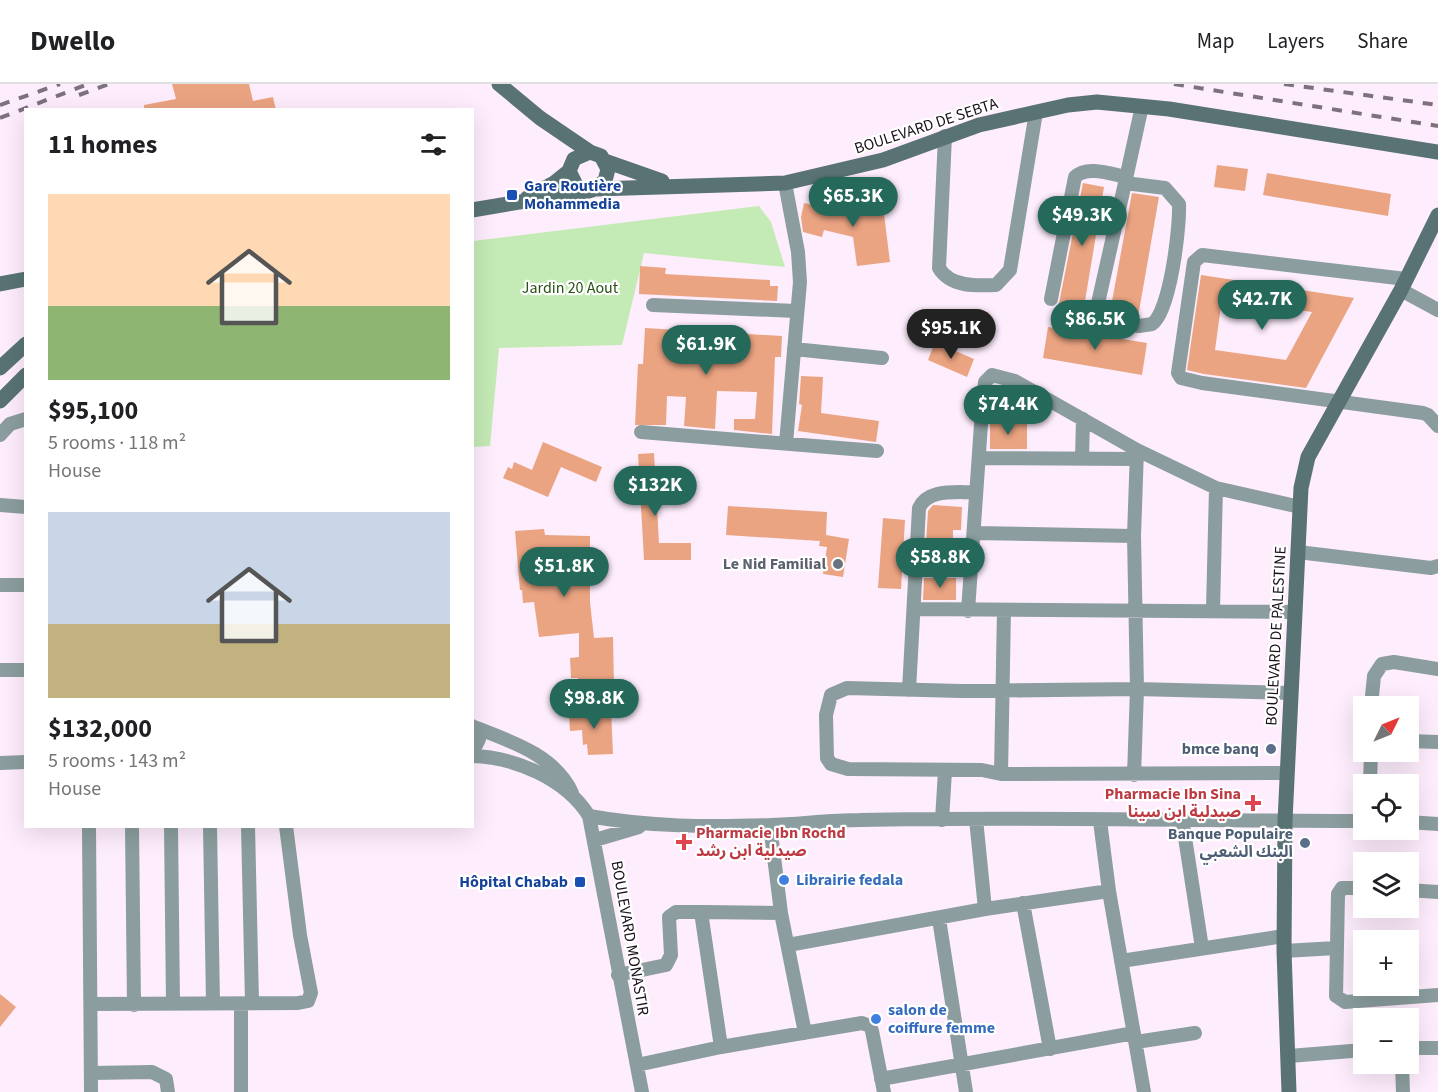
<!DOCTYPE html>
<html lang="en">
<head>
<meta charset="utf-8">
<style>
	:root { --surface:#fff; --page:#f6f6f6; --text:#202124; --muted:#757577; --line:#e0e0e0; --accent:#25695b }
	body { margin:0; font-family:"Source Sans 3","Noto Sans Arabic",sans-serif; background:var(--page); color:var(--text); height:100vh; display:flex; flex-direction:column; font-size:22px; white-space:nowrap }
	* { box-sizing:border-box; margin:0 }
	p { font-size:20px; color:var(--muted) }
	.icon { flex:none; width:33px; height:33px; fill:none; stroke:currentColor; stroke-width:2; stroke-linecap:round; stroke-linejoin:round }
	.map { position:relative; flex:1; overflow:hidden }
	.panel { position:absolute; left:24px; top:24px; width:450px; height:720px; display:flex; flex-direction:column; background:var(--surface); border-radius:0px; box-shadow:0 6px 24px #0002 }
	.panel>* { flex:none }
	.needle { width:39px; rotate:47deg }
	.controls { position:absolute; left:1353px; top:612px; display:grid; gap:12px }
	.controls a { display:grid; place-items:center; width:66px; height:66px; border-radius:0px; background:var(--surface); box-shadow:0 6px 24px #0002; font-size:30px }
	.price { position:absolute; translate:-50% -51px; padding:0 14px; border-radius:21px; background:var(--accent); color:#fff; font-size:20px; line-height:39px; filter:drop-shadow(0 2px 3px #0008) }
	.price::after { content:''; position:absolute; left:50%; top:36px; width:18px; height:14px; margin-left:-9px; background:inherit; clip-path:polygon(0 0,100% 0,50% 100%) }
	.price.active { background:#222; color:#fff }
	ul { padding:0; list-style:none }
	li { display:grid; align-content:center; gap:12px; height:318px; padding:0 24px }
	li span { display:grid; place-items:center; height:186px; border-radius:0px; color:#555 }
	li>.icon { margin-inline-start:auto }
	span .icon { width:108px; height:108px; fill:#fffc; stroke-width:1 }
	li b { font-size:26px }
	h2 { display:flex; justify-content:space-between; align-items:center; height:72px; padding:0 24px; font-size:26px }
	header { display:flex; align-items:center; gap:36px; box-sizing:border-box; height:84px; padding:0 30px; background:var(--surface); border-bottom:2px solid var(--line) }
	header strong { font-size:28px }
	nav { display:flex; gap:33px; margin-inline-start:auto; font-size:21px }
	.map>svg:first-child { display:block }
	.green { fill:#c4eab5 }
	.building { fill:#eba482; fill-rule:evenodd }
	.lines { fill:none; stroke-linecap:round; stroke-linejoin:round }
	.street { stroke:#8b9d9e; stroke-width:14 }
	.secondary { stroke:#597375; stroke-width:15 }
	.rail { stroke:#7d717d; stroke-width:4; stroke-dasharray:10 10; stroke-linecap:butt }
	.transit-dot { fill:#1a4fb4; stroke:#fff; stroke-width:2 }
	.worship-dot { fill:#6b7280; stroke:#fff; stroke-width:2 }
	.service-dot { fill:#5c6f8a; stroke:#fff; stroke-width:2 }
	.health-dot { fill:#e0444e; stroke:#fff; stroke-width:2 }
	.shop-dot { fill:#3f7fe0; stroke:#fff; stroke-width:2 }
	.labels { text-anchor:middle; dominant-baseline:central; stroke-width:4.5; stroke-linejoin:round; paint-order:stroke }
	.street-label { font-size:16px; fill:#191019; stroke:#fff }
	.transit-label { font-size:16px; font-weight:bold; fill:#164399; stroke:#fff; text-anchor:start }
	.park-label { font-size:16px; fill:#275012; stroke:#fff }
	.worship-label { font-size:16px; font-weight:bold; fill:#5b616d; stroke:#fff; text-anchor:end }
	.service-label { font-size:16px; font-weight:bold; fill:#4e5e75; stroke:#fff; text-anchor:end }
	.health-label { font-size:16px; font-weight:bold; fill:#be3a42; stroke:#fff; text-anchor:end }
	.shop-label { font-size:16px; font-weight:bold; fill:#366cbe; stroke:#fff; text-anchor:start }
</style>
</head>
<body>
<header>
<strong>Dwello</strong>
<nav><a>Map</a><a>Layers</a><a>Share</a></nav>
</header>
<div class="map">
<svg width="1438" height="1008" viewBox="0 0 1438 1008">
	<rect width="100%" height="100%" fill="#feedfd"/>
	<path class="green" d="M 759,122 L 771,138 L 785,183 L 644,169 L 622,261 L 499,264 L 490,362 L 473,363 L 473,157 Z"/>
	<path class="building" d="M 172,0 L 249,0 L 253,17 L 273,13 L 276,26 L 144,26 L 144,21 L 176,15 Z
		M 1217,81 L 1248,85 L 1245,107 L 1214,103 Z
		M 1267,89 L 1391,110 L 1388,132 L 1263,111 Z
		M 1083,99 L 1104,103 L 1084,223 L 1059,219 Z
		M 1132,109 L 1159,113 L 1138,233 L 1110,228 Z
		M 882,114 L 890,178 L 857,182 L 853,153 L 824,146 L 822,153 L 803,148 L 801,133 L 804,119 L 850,130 L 849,118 Z
		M 640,182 L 666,184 L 665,190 L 770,196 L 770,202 L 778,202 L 777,217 L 639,210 Z
		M 1201,191 L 1354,214 L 1306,304 L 1204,290 L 1187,286 ZM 1222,215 L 1312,228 L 1286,276 L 1215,266 Z
		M 1048,243 L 1147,259 L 1142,291 L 1043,274 Z
		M 645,244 L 782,252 L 781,273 L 775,273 L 772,350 L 734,346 L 734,335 L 755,335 L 757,308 L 717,307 L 715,345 L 684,342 L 686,313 L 667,312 L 666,341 L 635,341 L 638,280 L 643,280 Z
		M 935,258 L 974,275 L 967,293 L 928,276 Z
		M 801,292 L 823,293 L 821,329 L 879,337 L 876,358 L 798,347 L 802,321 L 799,320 Z
		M 990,338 L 1027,339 L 1027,365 L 990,365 Z
		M 543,358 L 602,383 L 596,398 L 561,383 L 548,413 L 503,394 L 508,383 L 512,385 L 514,378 L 532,386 Z
		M 654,369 L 659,459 L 691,459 L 691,476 L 644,476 L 638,370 Z
		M 933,421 L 962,423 L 961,446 L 953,446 L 953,461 L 926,459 L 928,427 Z
		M 728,422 L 827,428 L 826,451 L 849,455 L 843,493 L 823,490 L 827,463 L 819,462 L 820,457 L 726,451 Z
		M 883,434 L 905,436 L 901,505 L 878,504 Z
		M 544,445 L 545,451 L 590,452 L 590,518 L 594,554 L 613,553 L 614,601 L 578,601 L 578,594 L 571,594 L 570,574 L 579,573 L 579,549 L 539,553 L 534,518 L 523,519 L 522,506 L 520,506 L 515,447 Z
		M 924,494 L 956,494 L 956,516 L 923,516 Z
		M 611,625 L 613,670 L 588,671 L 587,660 L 583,661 L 582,646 L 570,647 L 569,628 Z
		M 0,910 L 16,923 L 0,943 Z"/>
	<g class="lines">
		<path class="street" d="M 945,52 L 939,184 C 950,203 977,202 996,201 L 1010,186 L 1036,28
			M 785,99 L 798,168 L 800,198 L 786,359
			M 1406,195 L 1202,171 L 1194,178 L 1178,289 L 1181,294 L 1202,299 L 1423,329 L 1428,331 L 1438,342
			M 1401,206 L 1438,226
			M 1051,215 L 1075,93 C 1087,81 1111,90 1126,93
			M 653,221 L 796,227
			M 1063,233 L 1139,242 L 1152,240 C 1170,228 1180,144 1179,120 L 1165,104 L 1125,99 L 1142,22
			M 1094,237 L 1125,99
			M 794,265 L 882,274
			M 641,348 L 877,367
			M 0,351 L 10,340 L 26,335
			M 979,374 L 1137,375
			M 1082,374 L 1083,335
			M 0,421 L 26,423
			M 974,449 L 1134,452
			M 1298,468 L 1431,484 L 1438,482
			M 0,501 L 26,501
			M 914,525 L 1295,528
			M 1213,526 L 1216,404
			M 968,527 L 982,326 L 985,298 L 992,291 L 1015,297 L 1137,366 L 1216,404 L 1300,423
			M 0,586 L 26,586
			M 909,606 L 919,424 C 928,404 956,409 975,408
			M 1371,622 L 1374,592 L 1382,580 L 1394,578 L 1438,585
			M 472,642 L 479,655 L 472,669
			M 474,643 C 510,657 555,671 572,709
			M 1408,657 L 1438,658
			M 472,672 C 515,673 566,695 589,732 L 642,1008
			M 0,679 L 26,678
			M 1287,689 L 1001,690 L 982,686 L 848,685 L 831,680 L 827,674 L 826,631 L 831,611 L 847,604 L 961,607 L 1137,605 L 1291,609
			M 1001,690 L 1004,526
			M 1134,691 L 1137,605 L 1134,452 L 1137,366
			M 1370,700 L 1371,668
			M 589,732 C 649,743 709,743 770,741 C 800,740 830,736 860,736 C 1028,732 1196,737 1364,737
			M 1182,734 L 1202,864
			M 976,735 L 985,825
			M 942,736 L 945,687
			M 1100,737 L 1109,807 L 1144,1008
			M 1408,738 L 1438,740
			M 770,741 L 781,829 L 805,949
			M 89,742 L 91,1008
			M 132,742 L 134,921
			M 171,742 L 173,920
			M 210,742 L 213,919
			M 248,742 L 252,918
			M 595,756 L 639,743
			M 1364,804 L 1342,804 L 1338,810 L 1336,912 L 1345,918 L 1438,911
			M 1408,806 L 1438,808
			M 1023,819 L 1050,965
			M 939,835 L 966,1008
			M 788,861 L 985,825 L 1109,807
			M 1284,867 L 1336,864
			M 1121,877 L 1284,852
			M 618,891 L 666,881 L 671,871 L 669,833 L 676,828 L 701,828
			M 91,920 L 298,919 L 308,917 L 311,909 L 300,851 L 286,742
			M 241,920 L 241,1008
			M 1136,958 L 1195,949
			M 721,963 L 701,828 L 781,829
			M 1408,964 L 1438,964
			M 1289,972 L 1364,966
			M 1402,980 L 1403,1008
			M 637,981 L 721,963 L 862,939 L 870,942 L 872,947 L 884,1008
			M 92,989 L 152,988 L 166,995 L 168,1008
			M 881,995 L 1134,949"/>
		<path class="secondary" d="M 499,0 L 540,34 L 590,68
			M 605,77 L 662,97
			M 596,105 L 785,99 L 883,76 L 979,41 L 1068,21 L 1097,18 L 1169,25 L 1438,68
			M 527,114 L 554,99 L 569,87
			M 472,126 L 592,106 L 605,97 L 608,85 L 601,72 L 590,68 L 574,75 L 569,87 L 577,103 L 589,107
			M 0,200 L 26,195
			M 0,284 L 26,260
			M 0,317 L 26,291
			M 1289,1008 L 1284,867 L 1285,737 L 1301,404 L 1308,373 L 1401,206 L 1438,131"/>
		<path class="rail" d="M 1174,0 L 1438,42
			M 1284,0 L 1438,21
			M 79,11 L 109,0
			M 0,21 L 60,0
			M 0,34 L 88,0"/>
	</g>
	<g class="transit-dot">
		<rect x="506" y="105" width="12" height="12" rx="3"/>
		<rect x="574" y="792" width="12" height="12" rx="3"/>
	</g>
	<circle class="worship-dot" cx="838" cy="480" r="6"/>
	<g class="service-dot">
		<circle cx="1271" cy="665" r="6"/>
		<circle cx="1305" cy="759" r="6"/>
	</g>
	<g class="health-dot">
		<path d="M1250 710h6v6h6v6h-6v6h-6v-6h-6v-6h6z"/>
		<path d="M681 749h6v6h6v6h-6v6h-6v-6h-6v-6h6z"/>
	</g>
	<g class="shop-dot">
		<circle cx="784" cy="796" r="6"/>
		<circle cx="876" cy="935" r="6"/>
	</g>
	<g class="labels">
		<g class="street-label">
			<text transform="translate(926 42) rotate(-18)">BOULEVARD DE SEBTA</text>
			<text transform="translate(1276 552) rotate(-87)">BOULEVARD DE PALESTINE</text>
			<text transform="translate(630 854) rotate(80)">BOULEVARD MONASTIR</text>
		</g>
		<g class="transit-label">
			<text x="524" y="102">Gare Routière<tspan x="524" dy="18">Mohammedia</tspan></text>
			<text x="568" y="798" text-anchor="end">Hôpital Chabab</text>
		</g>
		<g class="park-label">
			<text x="570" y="204">Jardin 20 Aout</text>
		</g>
		<g class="worship-label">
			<text x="826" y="480">Le Nid Familial</text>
		</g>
		<g class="service-label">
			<text x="1259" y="665">bmce banq</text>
			<text x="1293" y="750">Banque Populaire<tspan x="1293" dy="18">البنك الشعبي</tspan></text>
		</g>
		<g class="health-label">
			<text x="1241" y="710">Pharmacie Ibn Sina<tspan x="1241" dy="18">صيدلية ابن سينا</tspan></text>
			<text x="696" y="749" text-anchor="start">Pharmacie Ibn Rochd<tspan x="696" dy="18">صيدلية ابن رشد</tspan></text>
		</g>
		<g class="shop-label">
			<text x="796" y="796">Librairie fedala</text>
			<text x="888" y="926">salon de<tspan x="888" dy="18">coiffure femme</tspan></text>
		</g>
	</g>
</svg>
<div class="controls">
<a><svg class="needle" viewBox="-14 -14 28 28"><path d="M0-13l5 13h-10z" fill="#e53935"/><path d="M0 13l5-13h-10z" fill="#757577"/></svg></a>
<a><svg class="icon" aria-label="locate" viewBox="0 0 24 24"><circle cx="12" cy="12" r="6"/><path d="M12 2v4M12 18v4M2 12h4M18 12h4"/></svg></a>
<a><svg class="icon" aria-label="layers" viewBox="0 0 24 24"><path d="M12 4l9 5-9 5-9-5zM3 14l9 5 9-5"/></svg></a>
<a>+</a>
<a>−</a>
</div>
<b class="price" style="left:853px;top:144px">$65.3K</b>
<b class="price" style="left:1082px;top:163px">$49.3K</b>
<b class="price" style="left:1262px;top:247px">$42.7K</b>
<b class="price" style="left:1095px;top:267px">$86.5K</b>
<b class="price active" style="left:951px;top:276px">$95.1K</b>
<b class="price" style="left:706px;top:292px">$61.9K</b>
<b class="price" style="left:1008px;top:352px">$74.4K</b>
<b class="price" style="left:655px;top:433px">$132K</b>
<b class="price" style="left:940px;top:505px">$58.8K</b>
<b class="price" style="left:564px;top:514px">$51.8K</b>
<b class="price" style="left:594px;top:646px">$98.8K</b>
<section class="panel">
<h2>11 homes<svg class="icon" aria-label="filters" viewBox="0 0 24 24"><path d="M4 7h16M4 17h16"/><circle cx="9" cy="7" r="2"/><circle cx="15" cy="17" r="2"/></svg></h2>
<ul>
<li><span style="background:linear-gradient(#ffd9b3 60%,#8fb573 0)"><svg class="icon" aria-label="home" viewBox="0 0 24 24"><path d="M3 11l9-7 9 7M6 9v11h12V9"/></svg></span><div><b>$95,100</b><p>5 rooms · 118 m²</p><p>House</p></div></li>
<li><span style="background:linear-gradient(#c9d6e8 60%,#c2b280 0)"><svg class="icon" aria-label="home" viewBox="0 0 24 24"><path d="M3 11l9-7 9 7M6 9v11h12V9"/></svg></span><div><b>$132,000</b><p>5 rooms · 143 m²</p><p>House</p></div></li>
</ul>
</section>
</div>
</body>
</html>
